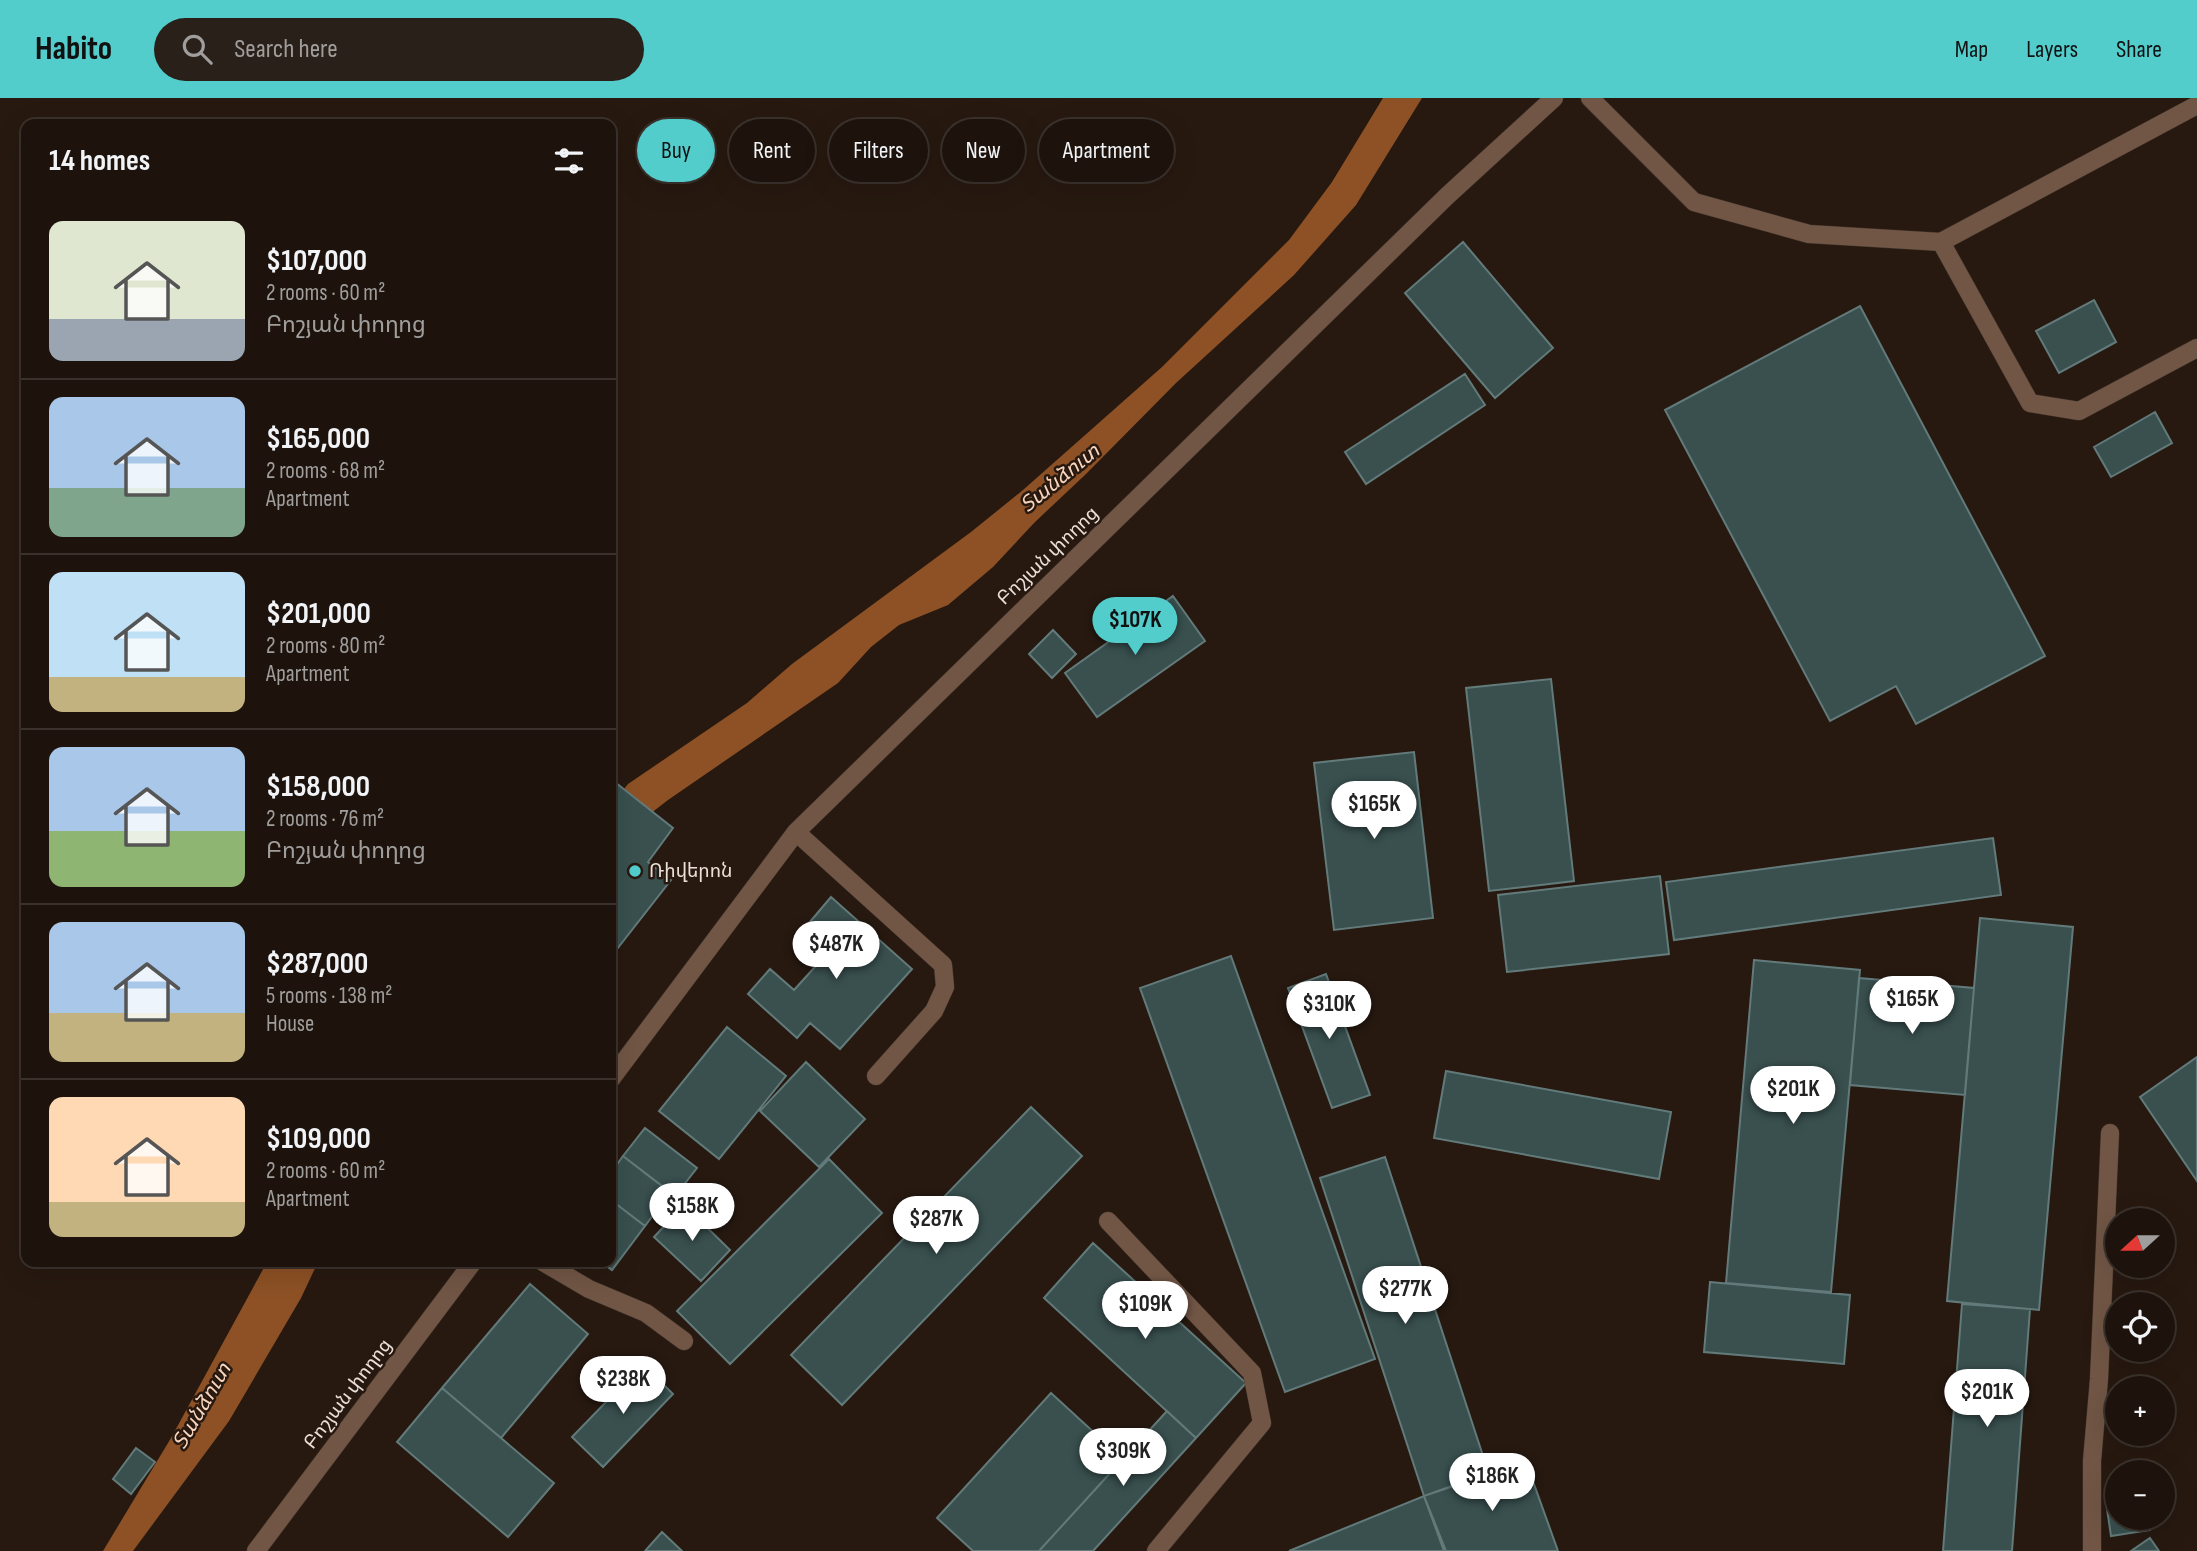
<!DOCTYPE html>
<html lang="en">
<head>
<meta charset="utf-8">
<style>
	:root { --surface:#1d130c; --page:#2a201a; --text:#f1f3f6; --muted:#a09e9d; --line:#3b322d; --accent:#52cdcc }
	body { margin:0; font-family:"Sofia Sans Condensed","Noto Sans Armenian",sans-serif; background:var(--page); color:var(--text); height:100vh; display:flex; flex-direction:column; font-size:26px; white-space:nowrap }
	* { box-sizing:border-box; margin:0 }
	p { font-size:23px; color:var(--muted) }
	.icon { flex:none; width:38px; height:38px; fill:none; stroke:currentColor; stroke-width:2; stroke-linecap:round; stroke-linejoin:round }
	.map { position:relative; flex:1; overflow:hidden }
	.panel { position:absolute; left:21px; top:21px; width:595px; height:1148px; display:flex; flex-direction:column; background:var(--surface); border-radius:14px; box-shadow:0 7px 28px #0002,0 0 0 2px var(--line) }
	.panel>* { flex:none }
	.guide { position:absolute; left:637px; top:21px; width:665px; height:63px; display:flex; gap:14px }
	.needle { width:46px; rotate:249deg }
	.buttons { position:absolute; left:2105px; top:1110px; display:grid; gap:14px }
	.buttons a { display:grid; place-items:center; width:70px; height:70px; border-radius:50%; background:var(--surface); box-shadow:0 7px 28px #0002,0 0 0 2px var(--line); font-size:35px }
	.price { position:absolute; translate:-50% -60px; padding:0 16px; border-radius:24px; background:#fff; color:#222; font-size:23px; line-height:46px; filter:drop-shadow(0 2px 4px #0008) }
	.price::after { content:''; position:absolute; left:50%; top:42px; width:21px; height:16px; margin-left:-10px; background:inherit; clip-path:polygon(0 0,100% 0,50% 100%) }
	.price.selected { background:var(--accent); color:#111 }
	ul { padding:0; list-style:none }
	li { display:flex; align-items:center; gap:21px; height:175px; padding:0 28px }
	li+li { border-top:2px solid var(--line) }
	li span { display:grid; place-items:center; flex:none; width:196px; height:140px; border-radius:14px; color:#555 }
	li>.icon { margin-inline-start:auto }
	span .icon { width:84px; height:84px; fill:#fffc; stroke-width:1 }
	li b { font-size:30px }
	h2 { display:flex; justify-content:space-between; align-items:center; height:84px; padding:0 28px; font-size:30px }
	.tag { padding:0 24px; border-radius:32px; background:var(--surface); box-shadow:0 7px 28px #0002,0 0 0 2px var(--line); font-size:24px; line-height:63px }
	.tag.selected { background:var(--accent); color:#111 }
	header { display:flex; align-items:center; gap:42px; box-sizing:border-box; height:98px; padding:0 35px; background:var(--accent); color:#111 }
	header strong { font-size:33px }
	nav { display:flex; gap:38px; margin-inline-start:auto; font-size:24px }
	.search { width:490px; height:63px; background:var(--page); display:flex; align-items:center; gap:18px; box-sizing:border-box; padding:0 24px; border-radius:38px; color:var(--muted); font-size:26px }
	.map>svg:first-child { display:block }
	.water { fill:#8d5125 }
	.building { fill:#39504f; stroke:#627a7a; stroke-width:2 }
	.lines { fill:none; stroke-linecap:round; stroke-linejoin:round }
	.minor-casing { stroke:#42352c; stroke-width:19 }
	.minor { stroke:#715645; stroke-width:18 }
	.poi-dot { fill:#52cdcc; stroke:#271910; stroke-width:2.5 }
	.labels { text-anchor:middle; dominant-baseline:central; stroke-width:5; stroke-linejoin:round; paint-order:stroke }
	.street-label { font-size:19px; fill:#eae0d9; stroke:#271910 }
	.poi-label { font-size:19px; fill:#eae0d9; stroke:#271910; text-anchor:start }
	.water-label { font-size:21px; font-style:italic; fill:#f9d5be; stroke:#271910 }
</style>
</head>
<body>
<header>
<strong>Habito</strong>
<div class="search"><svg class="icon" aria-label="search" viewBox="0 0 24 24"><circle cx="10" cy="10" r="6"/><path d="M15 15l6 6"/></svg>Search here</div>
<nav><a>Map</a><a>Layers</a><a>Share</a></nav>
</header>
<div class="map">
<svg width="2197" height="1453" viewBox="0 0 2197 1453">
	<rect width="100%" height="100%" fill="#271910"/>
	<path class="water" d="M 1383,0 L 1422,0 L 1356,107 L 1294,177 L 1176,285 L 1086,376 L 1035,424 L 993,469 L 948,507 L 899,527 L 871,549 L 838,585 L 668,702 L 646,719 L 611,765 L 611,707 L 628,686 L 747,605 L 792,566 L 971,434 L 1023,392 L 1162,269 L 1289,142 L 1332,84 Z
		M 267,1164 L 318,1164 L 301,1200 L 229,1323 L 133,1453 L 103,1453 L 171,1340 Z"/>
	<path class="building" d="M 1463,144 L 1553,250 L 1495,300 L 1405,195 Z
		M 2094,202 L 2116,244 L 2059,275 L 2036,233 Z
		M 1860,208 L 2045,558 L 1916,626 L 1896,588 L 1830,623 L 1665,312 Z
		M 1465,276 L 1485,307 L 1366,386 L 1345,354 Z
		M 2155,314 L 2172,345 L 2111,379 L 2094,349 Z
		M 1173,498 L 1205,543 L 1097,619 L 1065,575 Z
		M 1053,532 L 1076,556 L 1052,580 L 1029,556 Z
		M 1551,581 L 1574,783 L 1489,793 L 1466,590 Z
		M 1414,654 L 1433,820 L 1334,832 L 1314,665 Z
		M 611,681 L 673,730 L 648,764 L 671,782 L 617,851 L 611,846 Z
		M 1993,740 L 2001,797 L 1674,842 L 1666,784 Z
		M 1660,778 L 1669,856 L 1507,874 L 1498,797 Z
		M 831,799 L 912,871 L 840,951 L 810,925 L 797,940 L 748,896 L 770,871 L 794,892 L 834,848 L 809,825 Z
		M 1980,820 L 2073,829 L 2039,1212 L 1947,1203 Z
		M 1231,858 L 1375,1261 L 1285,1294 L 1140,890 Z
		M 1754,862 L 1860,872 L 1831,1194 L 1726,1185 Z
		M 1326,876 L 1370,997 L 1332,1010 L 1288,890 Z
		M 1859,880 L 1974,890 L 1965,997 L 1850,987 Z
		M 727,929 L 786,978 L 719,1061 L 659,1013 Z
		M 2197,959 L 2197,1083 L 2140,999 Z
		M 806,964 L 865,1021 L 819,1069 L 760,1013 Z
		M 1446,973 L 1671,1014 L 1659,1081 L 1434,1040 Z
		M 1031,1009 L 1082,1058 L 842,1307 L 791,1257 Z
		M 645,1030 L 697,1070 L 675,1098 L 623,1058 Z
		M 623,1058 L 670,1094 L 645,1128 L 611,1102 L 611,1075 Z
		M 1385,1059 L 1489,1376 L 1424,1398 L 1320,1080 Z
		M 829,1061 L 882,1115 L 730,1266 L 677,1213 Z
		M 611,1102 L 645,1128 L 612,1172 L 601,1164 L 611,1164 Z
		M 684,1107 L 730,1152 L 701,1183 L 654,1139 Z
		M 1093,1145 L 1246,1285 L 1196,1340 L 1044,1200 Z
		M 1710,1184 L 1850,1197 L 1844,1266 L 1704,1254 Z
		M 530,1186 L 588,1236 L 501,1340 L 442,1290 Z
		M 1962,1206 L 2030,1211 L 2012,1453 L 1943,1453 Z
		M 643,1266 L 673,1296 L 603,1369 L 572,1339 Z
		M 442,1290 L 554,1385 L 508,1439 L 397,1344 Z
		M 1051,1295 L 1123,1361 L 1039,1453 L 973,1453 L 937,1420 Z
		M 1167,1313 L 1196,1340 L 1093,1453 L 1039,1453 Z
		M 136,1350 L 155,1364 L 131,1396 L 113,1381 Z
		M 1525,1361 L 1558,1453 L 1444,1453 L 1424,1398 Z
		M 1424,1398 L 1446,1453 L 1289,1453 Z
		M 2118,1402 L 2118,1419 L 2148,1419 L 2150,1432 L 2111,1438 L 2106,1404 Z
		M 662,1434 L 682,1453 L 645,1453 Z
		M 2150,1440 L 2159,1453 L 2131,1453 Z"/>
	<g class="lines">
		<defs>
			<path id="minor" d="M 1590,0 L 1694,104 L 1809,136 L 1941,144 L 2197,7
				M 1941,144 L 2030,305 L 2079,313 L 2197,250
				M 796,734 L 943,867 L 945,889 L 934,913 L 876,978
				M 611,981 L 796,734 L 1447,98 L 1554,0
				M 1108,1123 L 1252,1275 L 1262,1325 L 1156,1453
				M 543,1164 L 589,1191 L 646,1215 L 684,1243
				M 256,1453 L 473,1164
				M 2092,1453 L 2092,1363 L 2099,1281 L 2110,1035"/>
		</defs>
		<use href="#minor" class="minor-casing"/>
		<use href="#minor" class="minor"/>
	</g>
	<circle class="poi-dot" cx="635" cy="773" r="7"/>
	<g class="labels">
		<g class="street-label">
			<text transform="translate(1048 458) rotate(-44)">Բոշյան փողոց</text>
			<text transform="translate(348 1296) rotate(-53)">Բոշյան փողոց</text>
		</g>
		<g class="poi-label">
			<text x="649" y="773">Ռիվերոն</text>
		</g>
		<g class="water-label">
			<text transform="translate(1060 380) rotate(-39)">Տանձուտ</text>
			<text transform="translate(202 1308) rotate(-60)">Տանձուտ</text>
		</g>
	</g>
</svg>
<div class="buttons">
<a><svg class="needle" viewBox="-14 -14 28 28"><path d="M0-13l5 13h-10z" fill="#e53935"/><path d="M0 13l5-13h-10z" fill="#a09e9d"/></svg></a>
<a><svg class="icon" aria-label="locate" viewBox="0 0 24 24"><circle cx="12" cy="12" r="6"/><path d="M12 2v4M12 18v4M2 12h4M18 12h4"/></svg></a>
<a>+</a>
<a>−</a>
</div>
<b class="price selected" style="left:1135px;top:559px">$107K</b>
<b class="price" style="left:1374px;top:743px">$165K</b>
<b class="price" style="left:836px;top:883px">$487K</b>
<b class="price" style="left:1912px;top:938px">$165K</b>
<b class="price" style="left:1329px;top:943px">$310K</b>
<b class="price" style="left:1793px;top:1028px">$201K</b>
<b class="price" style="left:692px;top:1145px">$158K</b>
<b class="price" style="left:936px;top:1158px">$287K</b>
<b class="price" style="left:1405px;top:1228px">$277K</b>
<b class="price" style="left:1145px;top:1243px">$109K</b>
<b class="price" style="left:623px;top:1318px">$238K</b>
<b class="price" style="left:1987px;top:1331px">$201K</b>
<b class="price" style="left:1123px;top:1390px">$309K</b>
<b class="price" style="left:1492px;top:1415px">$186K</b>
<div class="guide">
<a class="tag selected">Buy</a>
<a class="tag">Rent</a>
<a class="tag">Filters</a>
<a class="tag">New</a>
<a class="tag">Apartment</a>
</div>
<section class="panel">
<h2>14 homes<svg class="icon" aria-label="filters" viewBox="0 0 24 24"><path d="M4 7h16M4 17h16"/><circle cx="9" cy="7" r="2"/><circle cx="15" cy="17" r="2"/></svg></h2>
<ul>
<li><span style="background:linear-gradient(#dfe7d0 70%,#9aa5b1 0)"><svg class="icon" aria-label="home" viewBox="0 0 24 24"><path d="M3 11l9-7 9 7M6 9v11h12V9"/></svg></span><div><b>$107,000</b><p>2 rooms · 60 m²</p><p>Բոշյան փողոց</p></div></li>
<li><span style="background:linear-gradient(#a9c7e8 65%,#7fa58c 0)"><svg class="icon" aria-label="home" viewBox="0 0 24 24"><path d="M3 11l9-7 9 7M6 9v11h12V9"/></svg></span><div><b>$165,000</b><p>2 rooms · 68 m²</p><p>Apartment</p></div></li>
<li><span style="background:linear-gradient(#bfe0f5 75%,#c2b280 0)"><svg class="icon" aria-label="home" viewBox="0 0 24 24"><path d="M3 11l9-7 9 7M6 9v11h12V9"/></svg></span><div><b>$201,000</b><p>2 rooms · 80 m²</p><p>Apartment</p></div></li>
<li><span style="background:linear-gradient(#a9c7e8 60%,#8fb573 0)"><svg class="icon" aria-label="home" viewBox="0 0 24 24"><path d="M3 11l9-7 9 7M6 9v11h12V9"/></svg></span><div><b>$158,000</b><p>2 rooms · 76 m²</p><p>Բոշյան փողոց</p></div></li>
<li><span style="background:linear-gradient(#a9c7e8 65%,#c2b280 0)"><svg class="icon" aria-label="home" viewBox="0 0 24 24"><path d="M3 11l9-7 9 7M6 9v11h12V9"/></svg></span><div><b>$287,000</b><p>5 rooms · 138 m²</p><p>House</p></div></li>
<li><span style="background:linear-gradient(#ffd9b3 75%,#c2b280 0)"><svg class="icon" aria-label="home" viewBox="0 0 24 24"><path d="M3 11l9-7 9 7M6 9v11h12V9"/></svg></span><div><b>$109,000</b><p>2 rooms · 60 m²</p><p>Apartment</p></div></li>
</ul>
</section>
</div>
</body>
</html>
